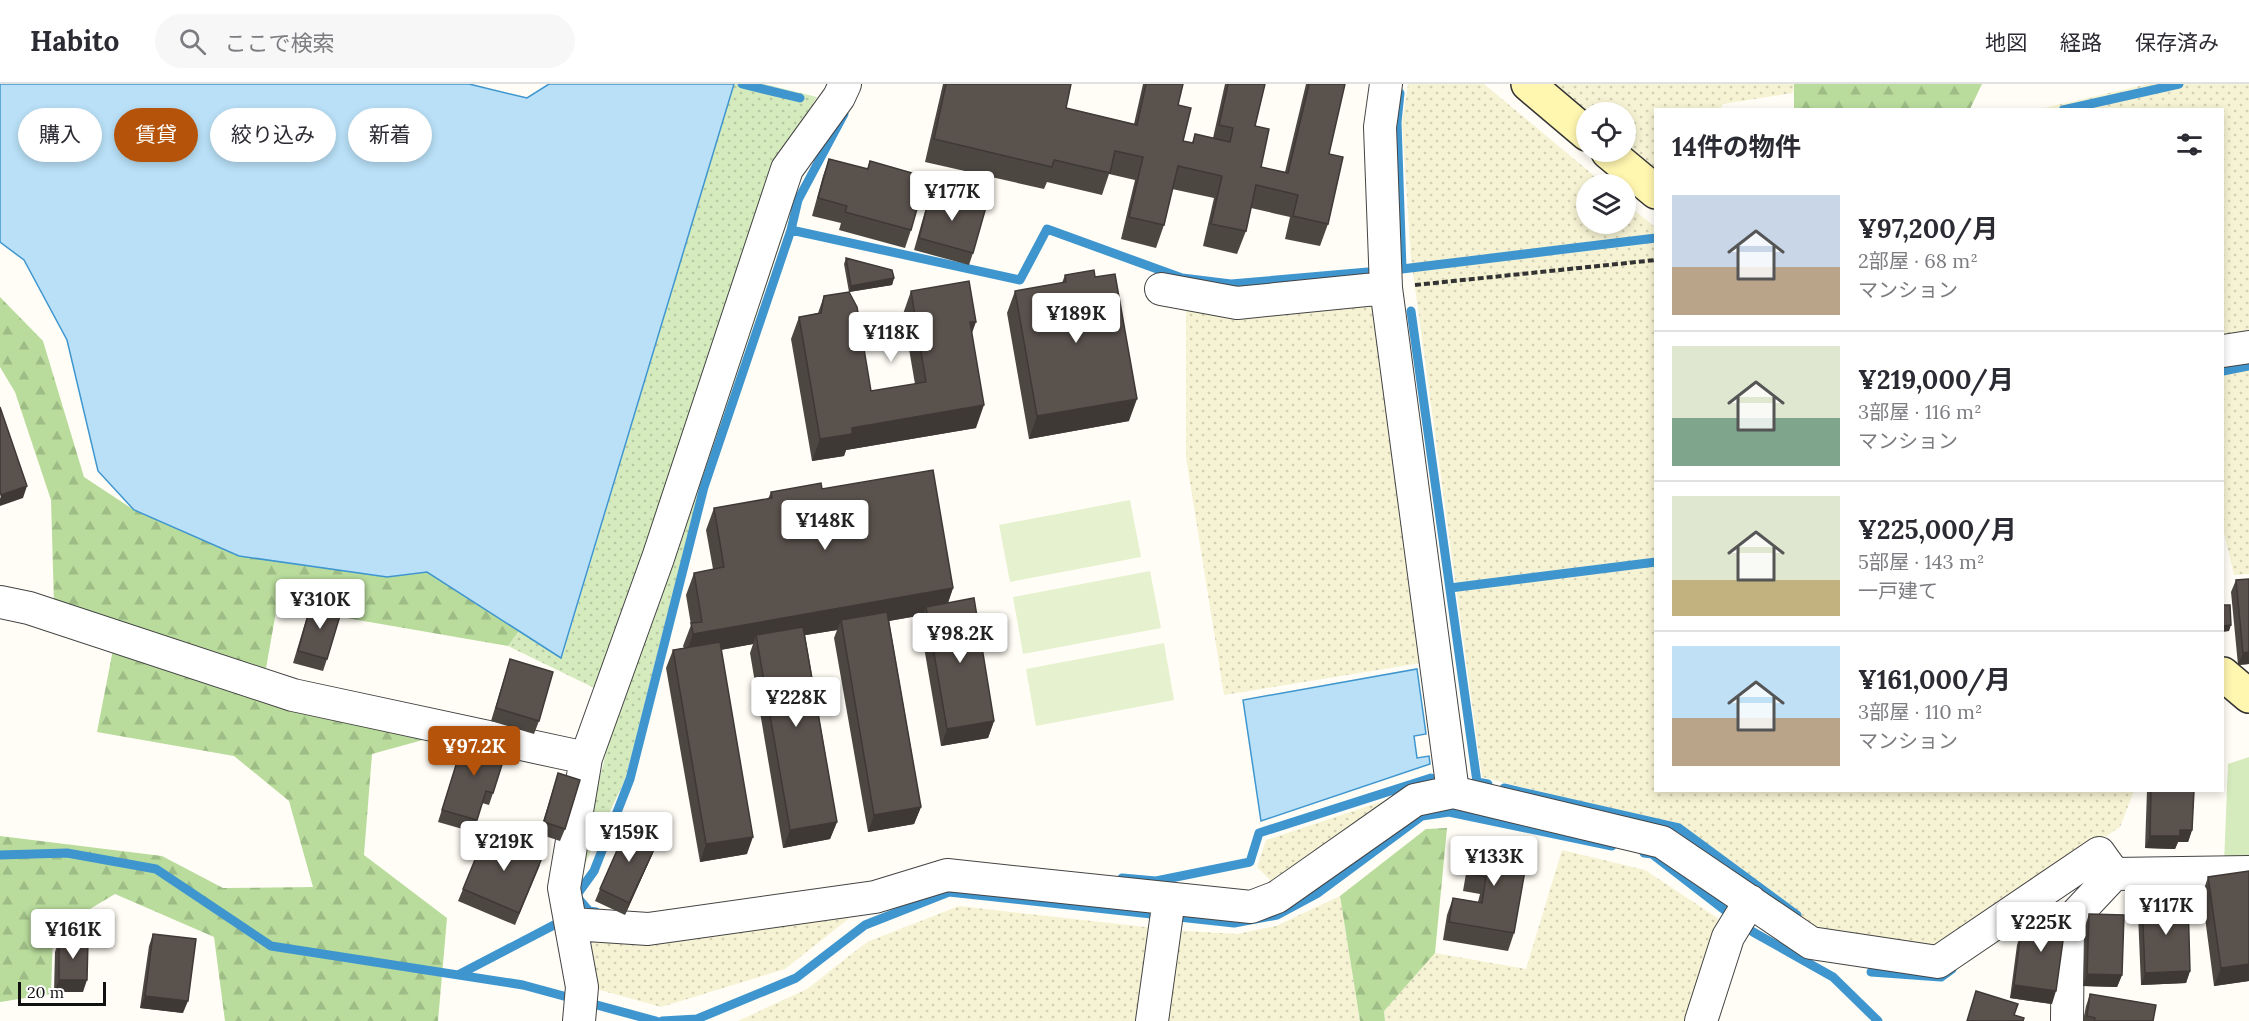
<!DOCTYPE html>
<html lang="ja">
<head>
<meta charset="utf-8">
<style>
	:root { --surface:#fff; --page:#f7f7f7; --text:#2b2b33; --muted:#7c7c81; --line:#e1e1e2; --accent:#b45309 }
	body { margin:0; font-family:Lora,"Noto Sans JP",serif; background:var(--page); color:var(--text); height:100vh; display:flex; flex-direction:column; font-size:22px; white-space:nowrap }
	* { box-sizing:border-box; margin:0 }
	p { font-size:20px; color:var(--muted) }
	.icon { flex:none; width:33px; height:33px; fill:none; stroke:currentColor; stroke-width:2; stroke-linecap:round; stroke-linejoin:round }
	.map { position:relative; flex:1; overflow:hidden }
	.sheet { position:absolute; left:1654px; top:24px; width:570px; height:684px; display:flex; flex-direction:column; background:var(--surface); border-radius:0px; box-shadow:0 3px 9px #0003 }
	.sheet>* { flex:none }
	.top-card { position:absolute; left:18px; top:24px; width:570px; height:54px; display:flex; gap:12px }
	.tools { position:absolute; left:1576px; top:18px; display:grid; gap:12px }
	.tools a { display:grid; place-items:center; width:60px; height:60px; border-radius:50%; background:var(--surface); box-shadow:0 3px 9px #0003; font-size:30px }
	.scale { position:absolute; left:18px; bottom:15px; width:88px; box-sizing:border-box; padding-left:6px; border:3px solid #111; border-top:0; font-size:16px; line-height:21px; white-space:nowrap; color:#111; -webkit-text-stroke:4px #fff; paint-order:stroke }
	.price { position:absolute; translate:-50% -51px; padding:0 14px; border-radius:6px; background:#fff; color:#222; font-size:20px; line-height:39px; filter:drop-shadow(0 2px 3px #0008) }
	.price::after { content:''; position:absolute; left:50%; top:36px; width:18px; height:14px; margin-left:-9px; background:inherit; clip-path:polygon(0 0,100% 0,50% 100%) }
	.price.on { background:var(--accent); color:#fff }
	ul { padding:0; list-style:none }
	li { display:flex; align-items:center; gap:18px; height:150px; padding:0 18px }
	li+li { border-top:2px solid var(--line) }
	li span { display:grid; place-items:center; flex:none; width:168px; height:120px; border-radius:0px; color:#555 }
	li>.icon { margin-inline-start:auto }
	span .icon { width:72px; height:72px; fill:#fffc; stroke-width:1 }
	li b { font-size:26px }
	h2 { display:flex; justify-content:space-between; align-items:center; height:72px; padding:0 18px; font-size:26px }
	.chip { padding:0 21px; border-radius:27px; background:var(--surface); box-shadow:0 3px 9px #0003; font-size:21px; line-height:54px }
	.chip.on { background:var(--accent); color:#fff }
	header { display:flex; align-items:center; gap:36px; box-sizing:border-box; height:84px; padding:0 30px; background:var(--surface); border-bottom:2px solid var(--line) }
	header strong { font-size:28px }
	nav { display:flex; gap:33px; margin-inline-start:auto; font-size:21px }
	.search { width:420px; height:54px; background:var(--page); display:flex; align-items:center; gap:15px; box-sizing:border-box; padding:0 21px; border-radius:33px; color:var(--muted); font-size:22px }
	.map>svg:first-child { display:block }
	.farmland { fill:url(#farmland-dots) }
	.grass { fill:url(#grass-dots) }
	.forest { fill:url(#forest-firs) }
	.garden { fill:#d5ebbd }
	.pitch { fill:#e6f2cf }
	.water { fill:#b9e0f7; stroke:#3f96cf; stroke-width:1.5 }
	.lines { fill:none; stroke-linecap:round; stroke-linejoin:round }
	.stream { stroke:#3f96cf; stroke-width:9 }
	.street-casing { stroke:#444; stroke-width:34 }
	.secondary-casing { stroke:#333; stroke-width:36 }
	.path { stroke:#333; stroke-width:4; stroke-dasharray:6 3; stroke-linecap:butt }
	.street { stroke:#fff; stroke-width:32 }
	.secondary { stroke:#fff6b0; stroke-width:33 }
	.wall { fill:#4d4742 }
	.shaded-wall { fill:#3f3936 }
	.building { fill:#5a524d; stroke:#3f3936; stroke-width:1.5 }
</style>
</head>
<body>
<header>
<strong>Habito</strong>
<div class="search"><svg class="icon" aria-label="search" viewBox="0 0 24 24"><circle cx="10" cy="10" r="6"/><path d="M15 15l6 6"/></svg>ここで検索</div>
<nav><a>地図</a><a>経路</a><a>保存済み</a></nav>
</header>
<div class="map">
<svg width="2249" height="937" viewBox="0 0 2249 937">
	<defs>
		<pattern id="farmland-dots" width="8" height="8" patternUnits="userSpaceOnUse" patternTransform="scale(1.5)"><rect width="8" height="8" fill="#f6f3d4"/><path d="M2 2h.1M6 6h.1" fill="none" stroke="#d2cfb5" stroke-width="1.8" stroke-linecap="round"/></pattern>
		<pattern id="grass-dots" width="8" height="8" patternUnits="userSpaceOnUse" patternTransform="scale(1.5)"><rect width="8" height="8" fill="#d5ebbd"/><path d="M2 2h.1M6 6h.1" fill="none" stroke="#b6c8a1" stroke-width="1.8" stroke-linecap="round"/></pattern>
		<pattern id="forest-firs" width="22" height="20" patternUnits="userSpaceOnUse" patternTransform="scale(1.5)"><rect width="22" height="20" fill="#b9dc9c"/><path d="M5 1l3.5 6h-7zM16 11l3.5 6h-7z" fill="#9ebc85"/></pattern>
	</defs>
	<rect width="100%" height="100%" fill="#fffdf5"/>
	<path class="farmland" d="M 1408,0 L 1484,0 L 1604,100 L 1587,100 L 1587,140 L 1626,140 L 1626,119 L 1656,144 L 1656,706 L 2134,707 L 2120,743 L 1933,866 L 1818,847 L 1679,744 L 1482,693 L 1411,174 L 1402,38 Z
		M 1553,0 L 1794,0 L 1793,9 L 1723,20 L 1721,25 L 1656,26 L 1656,85 L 1626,61 L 1626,28 L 1587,28 Z
		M 2148,0 L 2249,0 L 2249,490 L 2234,491 L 2223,444 L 2223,26 L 2035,26 Z
		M 1372,214 L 1421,579 L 1224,611 L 1186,373 L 1186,226 L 1230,230 Z
		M 1398,712 L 1273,799 L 1257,783 L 1266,756 Z
		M 1562,766 L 1645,786 L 1725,839 L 1693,937 L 1385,937 L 1384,927 L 1435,869 L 1526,885 Z
		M 1340,812 L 1360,937 L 738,937 L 807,905 L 867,858 L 959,822 L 1172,846 L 1237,850 L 1276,842 Z
		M 857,828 L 785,885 L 661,923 L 593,904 L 587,850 Z"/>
	<path class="grass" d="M 734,0 L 764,0 L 817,13 L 772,86 L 795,115 L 700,402 L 625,696 L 572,807 L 619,616 L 508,562 L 519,547 L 562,574 Z"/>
	<path class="forest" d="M 1794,0 L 1982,0 L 1970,25 L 1794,26 Z
		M 0,213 L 43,257 L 84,393 L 134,426 L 239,472 L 387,493 L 427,488 L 519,547 L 508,562 L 277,522 L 265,590 L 441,651 L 372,670 L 364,771 L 447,834 L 438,937 L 225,937 L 214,853 L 115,810 L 53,847 L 51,910 L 0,918 L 0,752 L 162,772 L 223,804 L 313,803 L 289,717 L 234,672 L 97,648 L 117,545 L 54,520 L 51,416 L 15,308 L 0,283 Z
		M 1447,744 L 1435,869 L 1384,927 L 1385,937 L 1360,937 L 1340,812 L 1426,745 Z"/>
	<path class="garden" d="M 2249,673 L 2249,774 L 2224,780 L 2228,680 Z"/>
	<path class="pitch" d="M 1130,416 L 1141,473 L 1010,498 L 999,441 Z
		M 1150,487 L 1161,544 L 1023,570 L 1013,513 Z
		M 1164,559 L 1174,616 L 1036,642 L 1026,585 Z"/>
	<path class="water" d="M 0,0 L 469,0 L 527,14 L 549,0 L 734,0 L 561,574 L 427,488 L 387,493 L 239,472 L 134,426 L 98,387 L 67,256 L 24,176 L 0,158 Z
		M 1417,585 L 1426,650 L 1414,652 L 1417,674 L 1429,672 L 1430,680 L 1261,737 L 1243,616 Z"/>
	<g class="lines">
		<path class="stream" d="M 742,0 L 800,14
			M 1400,9 L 1397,38 L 1402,185 L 1656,154
			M 2063,26 L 2179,0
			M 844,30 L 798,116 L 791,146 L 1020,196 L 1047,145 L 1182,194 L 1231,200 L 1368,188
			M 1411,227 L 1477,698 L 1488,700
			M 2223,287 L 2249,282
			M 1450,504 L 1656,478
			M 1504,704 L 1679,744 L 1797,831
			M 1644,769 L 1652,770 L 1753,848 L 1833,893 L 1878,937
			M 0,771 L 67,769 L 156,785 L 271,862 L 523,901 L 656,937
			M 1122,794 L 1156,797 L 1250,778 L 1259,749 L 1431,694
			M 596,828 L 589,827 L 576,812 L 594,787 L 630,695 L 704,403 L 791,146
			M 1871,888 L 1941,893 L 1952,885
			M 458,891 L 554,841
			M 662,937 L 697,935 L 796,894 L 865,841 L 949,808 L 1234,839 L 1277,831 L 1318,809 L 1422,732 L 1449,728 L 1612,762"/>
		<defs>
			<path id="street" d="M 1386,0 L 1380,43 L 1386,204 L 1453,708
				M 1161,205 L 1237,219 L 1386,204
				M 2223,267 L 2249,263
				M 0,518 L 29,524 L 293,611 L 586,674
				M 572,840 L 648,845 L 875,813 L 947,791 L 1251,823 L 1277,813 L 1415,716 L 1453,708 L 1662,758 L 1811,859 L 1938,878 L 2099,769 L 2114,790
				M 579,937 L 582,903 L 564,804 L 586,674 L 658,474 L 787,85 L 839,13 L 845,0
				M 1152,937 L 1169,815
				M 1701,937 L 1728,853 L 1750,817
				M 2067,937 L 2068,839 L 2114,790 L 2249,788"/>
			<path id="secondary" d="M 1528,0 L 1587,50
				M 1608,68 L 1656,108
				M 2223,590 L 2249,612"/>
		</defs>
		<use href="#street" class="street-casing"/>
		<use href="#secondary" class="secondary-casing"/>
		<path class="path" d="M 1415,201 L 1656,176"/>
		<use href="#street" class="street"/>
		<use href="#secondary" class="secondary"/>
	</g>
	<path class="wall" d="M 943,0 L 1071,0 L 1066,24 L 1134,40 L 1143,0 L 1183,0 L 1178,21 L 1183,57 L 1192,59 L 1195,50 L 1213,54 L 1225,0 L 1265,0 L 1255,42 L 1261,83 L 1285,88 L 1306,0 L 1345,0 L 1329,70 L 1328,140 L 1320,162 L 1285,155 L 1290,133 L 1251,124 L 1246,147 L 1237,170 L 1203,162 L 1214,114 L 1172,105 L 1164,141 L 1156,164 L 1121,155 L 1135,96 L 1109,90 L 1102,111 L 1047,98 L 1044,105 L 925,78 Z
		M 829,75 L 867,85 L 870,77 L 911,146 L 905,164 L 839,146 L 841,139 L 812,132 L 823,92 Z
		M 931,108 L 973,169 L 969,181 L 914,166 L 927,120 Z
		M 846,174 L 894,194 L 892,201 L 849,208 L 844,180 Z
		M 1065,191 L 1095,193 L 1129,337 L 1029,355 L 1007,229 L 1015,207 L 1062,199 Z
		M 911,207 L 972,250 L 976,344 L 846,366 L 844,372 L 812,377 L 791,255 L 799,233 L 818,229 L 824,212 L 871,307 L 915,300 L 903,230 Z
		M 822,405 L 953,504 L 948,519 L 994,637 L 988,654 L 941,662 L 920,540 L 923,531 L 889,537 L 921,723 L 914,740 L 868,748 L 834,554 L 837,546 L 805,551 L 837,738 L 830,755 L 783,764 L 750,569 L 753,560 L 721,566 L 747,770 L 700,778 L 666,584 L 673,566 L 684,564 L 683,562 L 691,541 L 686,511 L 694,489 L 713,485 L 706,446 L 714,424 L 768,415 L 771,408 Z
		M 2249,495 L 2249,580 L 2238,581 L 2231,508 L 2236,496 Z
		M 312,517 L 327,575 L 323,587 L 293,579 L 308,529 Z
		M 510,575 L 539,637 L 534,650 L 491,637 Z
		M 465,652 L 493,709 L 489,721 L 482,719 L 473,748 L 438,738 Z
		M 558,689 L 565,745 L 560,757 L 539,750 Z
		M 2147,706 L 2194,706 L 2192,746 L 2188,758 L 2178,758 L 2175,765 L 2145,764 Z
		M 648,746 L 645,754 L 652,771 L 625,831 L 595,817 L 600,805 Z
		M 1475,755 L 1514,849 L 1508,867 L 1443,856 L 1447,831 L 1453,814 L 1478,818 L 1480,810 L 1463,807 L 1469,772 Z
		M 540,781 L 515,841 L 458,817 L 463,805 Z
		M 2249,787 L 2249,897 L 2214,902 L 2202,811 L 2208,793 Z
		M 2142,817 L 2190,887 L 2186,899 L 2141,901 L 2138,830 Z
		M 2031,829 L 2052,920 L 2010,914 L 2017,861 L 2021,848 L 2026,849 L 2027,841 Z
		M 2089,830 L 2122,891 L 2117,903 L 2083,902 L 2085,842 Z
		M 153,850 L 183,929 L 140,924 L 149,862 Z
		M 59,856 L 83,908 L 54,908 L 55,868 Z
		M 2090,910 L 2153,937 L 2083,937 L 2086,922 Z"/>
	<path class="shaded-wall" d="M 894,194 L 892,201 L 849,208 L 851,202 Z
		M 970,238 L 976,238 L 968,260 Z
		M 1137,315 L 1129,337 L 1029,355 L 1037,332 Z
		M 984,321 L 976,344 L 846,366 L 844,372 L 812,377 L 820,355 L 852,344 Z
		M 27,402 L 23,414 L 0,422 L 0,415 L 1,411 Z
		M 953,504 L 945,527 L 926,523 L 923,531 L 842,545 L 841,536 L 837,546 L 758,559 L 756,551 L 753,560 L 685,572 L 693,550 Z
		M 2231,541 L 2229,547 L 2223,548 L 2223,542 Z
		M 2249,568 L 2249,580 L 2238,581 L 2243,569 Z
		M 994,637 L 988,654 L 941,662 L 947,645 Z
		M 921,723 L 914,740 L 868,748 L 874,731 Z
		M 837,738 L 830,755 L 783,764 L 790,746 Z
		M 2180,746 L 2192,746 L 2188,758 L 2178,758 L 2175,765 L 2145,764 L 2150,752 Z
		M 753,753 L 747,770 L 700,778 L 706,760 Z
		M 657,759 L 652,771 L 625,831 L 629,819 Z
		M 2249,880 L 2249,897 L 2214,902 L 2221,884 Z
		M 2190,887 L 2186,899 L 2141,901 L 2145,889 Z
		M 2087,890 L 2122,891 L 2117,903 L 2083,902 Z
		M 59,896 L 87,896 L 83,908 L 54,908 Z
		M 2014,901 L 2056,907 L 2052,920 L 2010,914 Z
		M 145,912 L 188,917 L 183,929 L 140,924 Z"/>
	<path class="building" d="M 946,0 L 1071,0 L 1066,24 L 1137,41 L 1146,0 L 1183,0 L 1178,21 L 1191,24 L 1183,57 L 1193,59 L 1195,50 L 1230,58 L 1233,44 L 1219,41 L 1228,0 L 1265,0 L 1255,42 L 1269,45 L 1261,83 L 1288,89 L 1309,0 L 1345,0 L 1329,70 L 1343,73 L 1328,140 L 1293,132 L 1298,111 L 1256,101 L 1246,147 L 1211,140 L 1222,92 L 1178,82 L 1164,141 L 1129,133 L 1143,73 L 1115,67 L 1110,89 L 1054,76 L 1052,83 L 934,55 Z
		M 829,75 L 868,85 L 870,77 L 926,93 L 911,146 L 845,128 L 847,122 L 818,114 Z
		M 931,108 L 986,123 L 973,169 L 919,154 Z
		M 846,174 L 892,186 L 894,194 L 851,202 Z
		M 1094,186 L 1095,193 L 1115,190 L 1137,315 L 1037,332 L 1015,207 L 1066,198 L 1065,191 Z
		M 969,197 L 976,238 L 970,238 L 984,321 L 852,344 L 852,350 L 820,355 L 799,233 L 821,229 L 824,212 L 849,208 L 857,223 L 871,307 L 926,298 L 911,207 Z
		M 0,323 L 27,402 L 1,411 L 0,406 Z
		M 933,386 L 953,504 L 693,550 L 691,539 L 702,538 L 694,489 L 724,483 L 714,424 L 772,414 L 771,408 L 821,399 L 822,405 Z
		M 2249,495 L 2249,568 L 2243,569 L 2236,496 Z
		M 974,514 L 994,637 L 947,645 L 926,523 Z
		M 312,517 L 342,525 L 327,575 L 298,567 Z
		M 2223,521 L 2230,521 L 2231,541 L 2223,542 Z
		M 887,528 L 921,723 L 874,731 L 841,536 Z
		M 803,543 L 837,738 L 790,746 L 756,551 Z
		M 720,558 L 753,753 L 706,760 L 673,566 Z
		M 510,575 L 553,588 L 539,637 L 496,624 Z
		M 465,652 L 507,665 L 493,709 L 486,707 L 477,736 L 442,726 Z
		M 558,689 L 580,696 L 565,745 L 544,738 Z
		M 2151,706 L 2194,706 L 2192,746 L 2180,746 L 2180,752 L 2150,752 Z
		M 630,737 L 648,746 L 644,754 L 657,759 L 629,819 L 600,805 Z
		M 494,748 L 544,769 L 519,829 L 463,805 L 483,756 L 489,759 Z
		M 1475,755 L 1529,764 L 1514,849 L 1449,838 L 1453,814 L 1482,819 L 1486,793 L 1469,790 Z
		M 2249,787 L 2249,880 L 2221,884 L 2208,793 Z
		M 2188,816 L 2190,887 L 2145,889 L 2142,817 Z
		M 2031,829 L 2066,835 L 2056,907 L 2014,901 L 2021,848 L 2028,849 Z
		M 2089,830 L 2124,831 L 2122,891 L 2087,890 Z
		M 153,850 L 196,855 L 188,917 L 145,912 Z
		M 59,856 L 88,856 L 87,896 L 59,896 Z
		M 1976,907 L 2018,920 L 2014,931 L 2024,934 L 2023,937 L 1967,937 Z
		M 2090,910 L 2156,921 L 2153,937 L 2094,937 L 2095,934 L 2087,932 Z"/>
</svg>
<div class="tools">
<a><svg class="icon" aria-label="locate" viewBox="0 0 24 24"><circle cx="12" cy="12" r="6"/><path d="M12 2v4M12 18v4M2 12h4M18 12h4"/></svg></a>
<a><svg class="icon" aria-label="layers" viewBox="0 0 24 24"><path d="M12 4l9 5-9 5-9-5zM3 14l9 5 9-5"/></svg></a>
</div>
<div class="scale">20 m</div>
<b class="price" style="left:952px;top:138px">¥177K</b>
<b class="price" style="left:1076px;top:260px">¥189K</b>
<b class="price" style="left:891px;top:279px">¥118K</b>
<b class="price" style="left:825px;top:467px">¥148K</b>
<b class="price" style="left:320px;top:546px">¥310K</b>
<b class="price" style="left:960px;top:580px">¥98.2K</b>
<b class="price" style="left:796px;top:644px">¥228K</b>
<b class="price on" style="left:474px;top:693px">¥97.2K</b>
<b class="price" style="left:629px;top:779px">¥159K</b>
<b class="price" style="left:504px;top:788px">¥219K</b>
<b class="price" style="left:1494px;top:803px">¥133K</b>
<b class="price" style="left:2166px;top:852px">¥117K</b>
<b class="price" style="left:2041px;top:869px">¥225K</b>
<b class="price" style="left:73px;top:876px">¥161K</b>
<div class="top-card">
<a class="chip">購入</a>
<a class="chip on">賃貸</a>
<a class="chip">絞り込み</a>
<a class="chip">新着</a>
</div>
<section class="sheet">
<h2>14件の物件<svg class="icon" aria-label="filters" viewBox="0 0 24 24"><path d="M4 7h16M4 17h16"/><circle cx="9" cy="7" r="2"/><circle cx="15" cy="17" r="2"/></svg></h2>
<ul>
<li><span style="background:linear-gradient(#c9d6e8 60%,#b9a48a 0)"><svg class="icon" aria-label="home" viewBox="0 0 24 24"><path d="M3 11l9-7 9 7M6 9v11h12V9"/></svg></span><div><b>¥97,200/月</b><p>2部屋 · 68 m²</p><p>マンション</p></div></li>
<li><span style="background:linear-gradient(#dfe7d0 60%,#7fa58c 0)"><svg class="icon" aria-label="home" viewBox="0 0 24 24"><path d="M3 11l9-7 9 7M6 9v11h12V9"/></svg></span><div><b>¥219,000/月</b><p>3部屋 · 116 m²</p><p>マンション</p></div></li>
<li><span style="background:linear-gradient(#dfe7d0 70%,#c2b280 0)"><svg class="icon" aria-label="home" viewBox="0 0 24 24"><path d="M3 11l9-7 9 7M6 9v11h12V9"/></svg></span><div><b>¥225,000/月</b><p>5部屋 · 143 m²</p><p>一戸建て</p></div></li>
<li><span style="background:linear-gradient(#bfe0f5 60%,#b9a48a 0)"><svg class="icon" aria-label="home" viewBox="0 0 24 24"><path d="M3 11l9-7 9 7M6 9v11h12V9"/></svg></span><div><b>¥161,000/月</b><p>3部屋 · 110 m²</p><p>マンション</p></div></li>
</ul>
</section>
</div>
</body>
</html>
